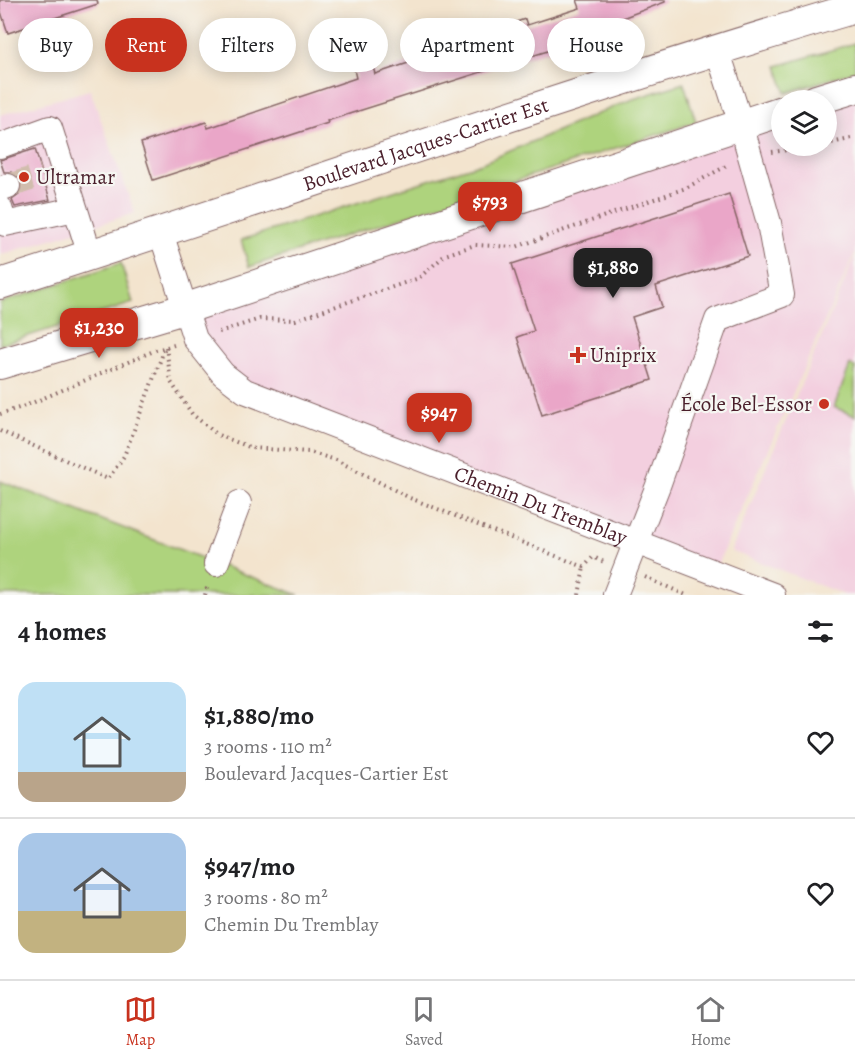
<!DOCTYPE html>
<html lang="en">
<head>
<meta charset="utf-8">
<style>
	:root { --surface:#fff; --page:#f2f2f2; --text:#202124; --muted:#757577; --line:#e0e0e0; --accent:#c8321e }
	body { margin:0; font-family:Alegreya,serif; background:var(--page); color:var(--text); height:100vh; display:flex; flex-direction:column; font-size:22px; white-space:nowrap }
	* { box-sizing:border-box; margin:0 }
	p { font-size:20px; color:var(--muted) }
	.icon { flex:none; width:33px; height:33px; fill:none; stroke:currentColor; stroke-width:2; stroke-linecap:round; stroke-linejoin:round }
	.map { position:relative; height:595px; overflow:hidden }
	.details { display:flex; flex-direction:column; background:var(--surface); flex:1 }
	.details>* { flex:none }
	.top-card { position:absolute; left:18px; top:18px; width:819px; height:54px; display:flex; gap:12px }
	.fabs { position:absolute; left:771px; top:90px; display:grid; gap:12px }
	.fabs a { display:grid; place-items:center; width:66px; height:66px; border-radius:50%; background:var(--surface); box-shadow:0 3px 15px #0003; font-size:30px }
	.price { position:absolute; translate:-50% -51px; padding:0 14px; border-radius:12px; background:var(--accent); color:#fff; font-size:20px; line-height:39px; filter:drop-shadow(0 2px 3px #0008) }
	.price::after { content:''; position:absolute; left:50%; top:36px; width:18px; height:14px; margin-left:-9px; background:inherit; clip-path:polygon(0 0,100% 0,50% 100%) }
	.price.on { background:#222; color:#fff }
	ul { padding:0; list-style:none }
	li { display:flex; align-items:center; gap:18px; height:150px; padding:0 18px }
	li+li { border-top:2px solid var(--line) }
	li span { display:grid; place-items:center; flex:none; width:168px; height:120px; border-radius:18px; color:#555 }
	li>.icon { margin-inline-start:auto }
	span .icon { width:72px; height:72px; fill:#fffc; stroke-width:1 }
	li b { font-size:26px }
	h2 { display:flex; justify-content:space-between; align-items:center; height:72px; padding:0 18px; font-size:26px }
	.pill { padding:0 21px; border-radius:27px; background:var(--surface); box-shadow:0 3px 15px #0003; font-size:21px; line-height:54px }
	.pill.on { background:var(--accent); color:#fff }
	.tab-bar { display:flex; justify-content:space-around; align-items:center; height:84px; border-top:2px solid var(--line); background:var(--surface); font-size:16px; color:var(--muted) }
	.tab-bar a { display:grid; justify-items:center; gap:3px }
	.tab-bar .on { color:var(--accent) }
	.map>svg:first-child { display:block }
	.built { fill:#f3cfdf }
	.green { fill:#aed37d; stroke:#7c7954; stroke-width:1.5 }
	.building { fill:#eaa6c8 }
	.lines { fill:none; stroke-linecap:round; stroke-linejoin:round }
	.minor-tunnel { stroke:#d1bdad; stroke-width:24; stroke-dasharray:24 12; stroke-linecap:butt }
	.minor-casing { stroke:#856464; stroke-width:26 }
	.major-casing { stroke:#856464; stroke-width:32 }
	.path { stroke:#856464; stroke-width:4; stroke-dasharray:1.5 4.5; stroke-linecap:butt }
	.minor { stroke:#fff; stroke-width:24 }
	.major { stroke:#fff; stroke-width:30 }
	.poi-dot { fill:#c8321e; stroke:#f6f6f2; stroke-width:2 }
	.labels { text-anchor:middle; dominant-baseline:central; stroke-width:4.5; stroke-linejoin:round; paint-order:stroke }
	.street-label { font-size:21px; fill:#4a1f2b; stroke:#f6f6f2 }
	.poi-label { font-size:21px; fill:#4a1f2b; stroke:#f6f6f2; text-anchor:start }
</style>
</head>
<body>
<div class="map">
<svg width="855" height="595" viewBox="0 0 855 595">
	<rect width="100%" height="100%" fill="#f6f6f2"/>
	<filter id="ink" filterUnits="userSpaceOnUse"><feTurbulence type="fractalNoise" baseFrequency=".0167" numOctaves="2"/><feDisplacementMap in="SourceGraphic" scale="12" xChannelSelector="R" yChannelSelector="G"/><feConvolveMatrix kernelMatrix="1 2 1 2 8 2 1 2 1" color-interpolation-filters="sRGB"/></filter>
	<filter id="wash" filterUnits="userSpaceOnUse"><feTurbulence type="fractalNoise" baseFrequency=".008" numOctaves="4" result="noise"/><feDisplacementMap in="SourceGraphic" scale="24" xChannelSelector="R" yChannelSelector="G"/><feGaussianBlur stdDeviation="1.35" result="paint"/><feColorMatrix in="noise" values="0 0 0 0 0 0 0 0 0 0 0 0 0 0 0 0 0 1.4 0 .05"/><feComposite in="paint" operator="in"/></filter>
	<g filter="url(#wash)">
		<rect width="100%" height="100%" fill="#f3e4ce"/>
		<path class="built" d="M 855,88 L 855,253 L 714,572 L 245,391 L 184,309 L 781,112 L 782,146 L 826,146 L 826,100 Z
			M 90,90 L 135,213 L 0,255 L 0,115 Z
			M 855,256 L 855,595 L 845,595 L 731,551 Z"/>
		<path class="green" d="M 855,43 L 855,71 L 786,93 L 777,66 Z
			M 684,83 L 696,122 L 249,267 L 241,240 L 482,163 L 630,100 Z
			M 121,263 L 133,303 L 0,345 L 0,303 Z
			M 850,365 L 855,367 L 855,416 L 834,407 Z
			M 0,481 L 299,595 L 0,595 Z"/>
		<g id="blocks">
			<path class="building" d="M 0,0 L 97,0 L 98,4 L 8,33 L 0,9 Z
				M 577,0 L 665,0 L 665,2 L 574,36 L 576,42 L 327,121 L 328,123 L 153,180 L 141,143 L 206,122 L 208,128 L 356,78 L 353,65 L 371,60 L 375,74 L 457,47 L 456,43 L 525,19 L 527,25 L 580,8 Z
				M 35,149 L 50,200 L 15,207 L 12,200 L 19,195 L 22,188 L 21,182 L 17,175 L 11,172 L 4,172 L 0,160 Z
				M 729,194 L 748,256 L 656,286 L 662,307 L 632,317 L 652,380 L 542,415 L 517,337 L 534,331 L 512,264 Z"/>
		</g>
	</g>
	<g filter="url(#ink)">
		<use href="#blocks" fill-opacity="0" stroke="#856464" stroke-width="1.5"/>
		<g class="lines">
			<path class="minor-tunnel" d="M 8,186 L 43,175"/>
			<defs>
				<g id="minor">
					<path d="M 0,146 L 50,128 L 90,255"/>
					<path d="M 0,189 L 8,186"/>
					<path d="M 0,208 L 5,224 L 75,209"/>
					<path id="s1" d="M 161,233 L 195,339 L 223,374 L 245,391 L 773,595"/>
					<path d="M 216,564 L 239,503"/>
					<path d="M 615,595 L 659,483 L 717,320 L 782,295 L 769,223 L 741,124 L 717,49"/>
				</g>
				<g id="major">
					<path d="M 816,100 L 855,88"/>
					<path id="s2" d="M 0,284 C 285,193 568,93 855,8"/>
					<path d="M 0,364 L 184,309 L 782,111"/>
				</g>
			</defs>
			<use href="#minor" class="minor-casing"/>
			<use href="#major" class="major-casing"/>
			<path class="path" d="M 826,144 L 855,138
				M 772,152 L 819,146
				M 219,332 L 260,319 L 295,320 L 419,278 L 445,255 L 475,245 L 516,247 L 686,188 L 728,165
				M 166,347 L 171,382 L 192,414 L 218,435 L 252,448 L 309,452 L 336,460 L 410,498 L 584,567 L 593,557 L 604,562
				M 0,414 L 25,406 L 156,350 L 174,345
				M 0,431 L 108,479 L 124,456 L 165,348
				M 645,577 L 686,595
				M 205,595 L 208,584
				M 579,595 L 584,567"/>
			<use href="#minor" class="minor"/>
			<use href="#major" class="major"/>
		</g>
	</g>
	<g class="poi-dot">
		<circle cx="24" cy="177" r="6"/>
		<path d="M575 346h6v6h6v6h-6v6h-6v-6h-6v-6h6z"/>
		<circle cx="824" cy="404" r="6"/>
	</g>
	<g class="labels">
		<g class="street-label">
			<text stroke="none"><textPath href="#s2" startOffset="448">Boulevard Jacques-Cartier Est</textPath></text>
			<text stroke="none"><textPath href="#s1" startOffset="501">Chemin Du Tremblay</textPath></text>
		</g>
		<g class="poi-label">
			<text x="36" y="177">Ultramar</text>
			<text x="590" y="355">Uniprix</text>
			<text x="812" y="404" text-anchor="end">École Bel-Essor</text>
		</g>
	</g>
</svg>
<div class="fabs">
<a><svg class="icon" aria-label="layers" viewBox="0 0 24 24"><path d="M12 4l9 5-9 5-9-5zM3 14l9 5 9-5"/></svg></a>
</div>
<b class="price" style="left:490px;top:233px">$793</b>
<b class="price on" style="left:613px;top:299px">$1,880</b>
<b class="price" style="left:99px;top:359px">$1,230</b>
<b class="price" style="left:439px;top:444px">$947</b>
<div class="top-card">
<a class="pill">Buy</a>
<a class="pill on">Rent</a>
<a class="pill">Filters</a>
<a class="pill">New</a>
<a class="pill">Apartment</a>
<a class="pill">House</a>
</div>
</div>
<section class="details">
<h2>4 homes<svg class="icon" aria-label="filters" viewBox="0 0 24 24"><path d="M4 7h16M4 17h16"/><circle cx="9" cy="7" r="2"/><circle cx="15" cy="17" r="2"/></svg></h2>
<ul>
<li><span style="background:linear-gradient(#bfe0f5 75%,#b9a48a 0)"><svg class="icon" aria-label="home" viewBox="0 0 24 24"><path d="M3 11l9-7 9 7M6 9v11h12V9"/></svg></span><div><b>$1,880/mo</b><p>3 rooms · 110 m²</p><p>Boulevard Jacques-Cartier Est</p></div><svg class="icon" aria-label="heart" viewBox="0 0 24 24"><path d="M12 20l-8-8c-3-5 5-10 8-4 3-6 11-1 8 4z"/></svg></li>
<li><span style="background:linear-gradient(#a9c7e8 65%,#c2b280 0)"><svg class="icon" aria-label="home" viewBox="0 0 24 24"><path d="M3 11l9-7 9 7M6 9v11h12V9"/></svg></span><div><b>$947/mo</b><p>3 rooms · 80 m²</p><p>Chemin Du Tremblay</p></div><svg class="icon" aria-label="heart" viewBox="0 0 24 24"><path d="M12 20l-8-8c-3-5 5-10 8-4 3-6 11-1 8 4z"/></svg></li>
</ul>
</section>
<nav class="tab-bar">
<a class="on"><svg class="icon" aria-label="map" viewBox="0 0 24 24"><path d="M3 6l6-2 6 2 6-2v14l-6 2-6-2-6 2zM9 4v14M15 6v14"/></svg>Map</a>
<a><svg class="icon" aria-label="saved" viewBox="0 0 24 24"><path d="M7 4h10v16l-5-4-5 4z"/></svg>Saved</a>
<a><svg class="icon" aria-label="home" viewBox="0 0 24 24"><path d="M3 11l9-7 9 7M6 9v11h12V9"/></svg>Home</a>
</nav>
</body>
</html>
